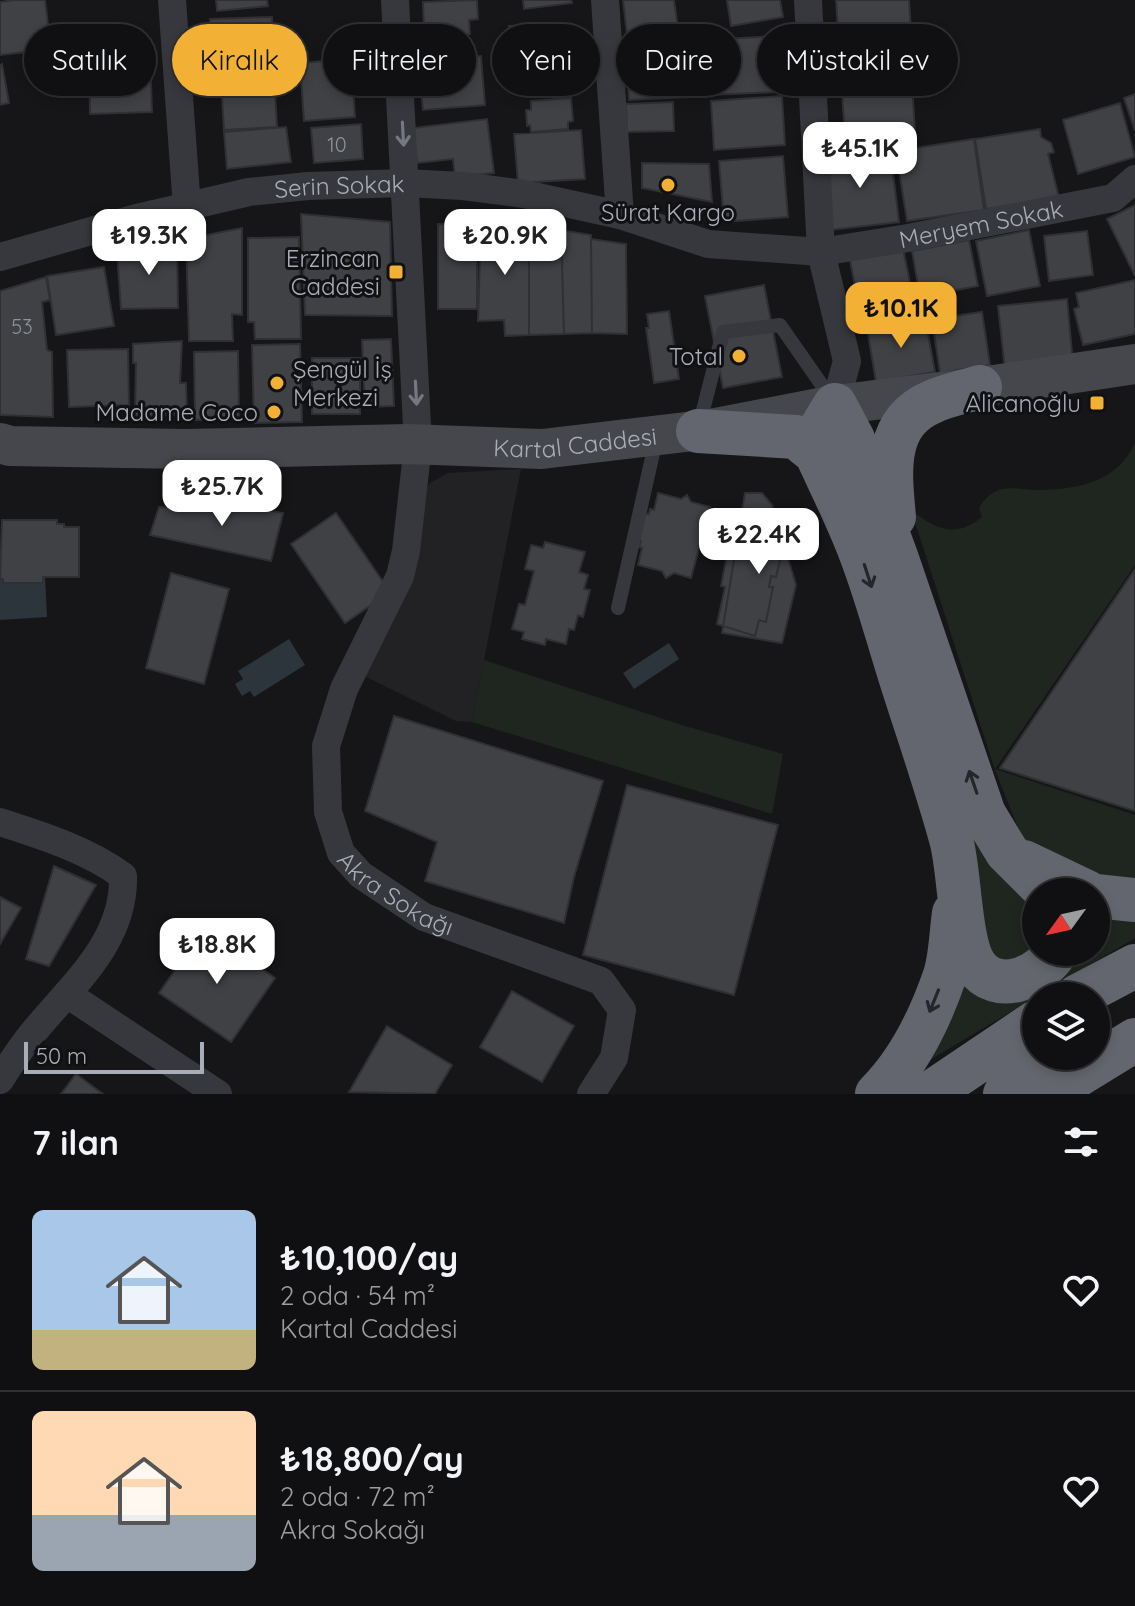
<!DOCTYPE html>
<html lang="tr">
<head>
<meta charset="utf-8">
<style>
	:root { --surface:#101012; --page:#1e1e20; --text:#f1f3f6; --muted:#9c9d9f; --line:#303032; --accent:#f2b134 }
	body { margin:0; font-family:Quicksand,sans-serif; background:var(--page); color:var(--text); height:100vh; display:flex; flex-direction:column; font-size:30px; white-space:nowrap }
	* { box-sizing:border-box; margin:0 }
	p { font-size:26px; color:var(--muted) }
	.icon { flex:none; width:44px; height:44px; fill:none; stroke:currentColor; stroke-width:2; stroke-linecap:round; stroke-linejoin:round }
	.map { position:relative; height:1094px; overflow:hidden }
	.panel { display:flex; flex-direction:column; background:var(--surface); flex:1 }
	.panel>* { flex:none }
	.top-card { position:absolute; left:24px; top:24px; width:1088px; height:72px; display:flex; gap:16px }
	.needle { width:52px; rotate:237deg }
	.buttons { position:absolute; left:1022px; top:878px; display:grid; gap:16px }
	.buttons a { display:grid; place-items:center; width:88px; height:88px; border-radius:50%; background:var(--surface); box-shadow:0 4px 12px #0003,0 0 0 2px var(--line); font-size:40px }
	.scale { position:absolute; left:24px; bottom:20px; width:180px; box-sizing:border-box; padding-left:8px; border:4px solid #a8adb8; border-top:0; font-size:22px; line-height:28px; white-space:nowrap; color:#a8adb8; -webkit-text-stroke:6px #111113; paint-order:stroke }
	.price { position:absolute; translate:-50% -68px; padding:0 18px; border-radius:16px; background:#fff; color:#222; font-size:26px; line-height:52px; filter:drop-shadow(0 2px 4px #0008) }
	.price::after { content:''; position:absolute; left:50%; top:48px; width:24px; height:18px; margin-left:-12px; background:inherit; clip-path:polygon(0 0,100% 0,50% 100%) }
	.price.on { background:var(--accent); color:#111 }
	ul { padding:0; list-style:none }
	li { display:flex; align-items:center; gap:24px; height:200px; padding:0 32px }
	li+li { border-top:2px solid var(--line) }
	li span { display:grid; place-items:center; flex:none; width:224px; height:160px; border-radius:12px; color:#555 }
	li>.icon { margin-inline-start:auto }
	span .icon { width:96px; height:96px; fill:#fffc; stroke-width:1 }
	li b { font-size:34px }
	h2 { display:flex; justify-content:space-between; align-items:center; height:96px; padding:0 32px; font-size:34px }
	.pill { padding:0 28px; border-radius:36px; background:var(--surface); box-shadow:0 4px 12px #0003,0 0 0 2px var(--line); font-size:28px; line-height:72px }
	.pill.on { background:var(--accent); color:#111 }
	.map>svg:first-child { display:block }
	.built { fill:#222225 }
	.green { fill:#1e261f }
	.water { fill:#2c353c }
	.building { fill:#404145; stroke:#303034; stroke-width:2 }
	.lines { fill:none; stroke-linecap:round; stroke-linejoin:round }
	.lane { stroke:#37383d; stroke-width:14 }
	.street { stroke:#37383d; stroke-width:28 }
	.secondary { stroke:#45474d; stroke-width:40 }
	.highway { stroke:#63666e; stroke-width:44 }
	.oneway { stroke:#757881 }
	.oneway2 { stroke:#26262a }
	.poi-dot { fill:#f2b134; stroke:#111113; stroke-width:3 }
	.labels { text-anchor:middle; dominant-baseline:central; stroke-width:6; stroke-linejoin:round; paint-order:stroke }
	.number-label { font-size:20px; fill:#8e929b }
	.street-label { font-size:24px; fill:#a8adb8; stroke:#111113 }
	.poi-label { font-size:24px; fill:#a8adb8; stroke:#111113; text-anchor:end }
</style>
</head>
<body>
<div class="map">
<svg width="1135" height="1094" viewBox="0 0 1135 1094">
	<rect width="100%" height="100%" fill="#161618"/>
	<path class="built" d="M 521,469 L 472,722 L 456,721 L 356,672 L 422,495 L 430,483 L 448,473 Z"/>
	<path class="green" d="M 1135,443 L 1135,565 L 995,769 L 1135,815 L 1135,890 L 1046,862 L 1021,835 L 995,770 L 911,510 C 935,529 955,539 982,517 L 979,508 C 996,480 1015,490 1040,490 C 1079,489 1117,482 1135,443 Z
		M 484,660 L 685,726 L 783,754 L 772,814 L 472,722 Z
		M 966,814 L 1036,906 L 1036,952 L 1020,967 L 981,952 Z
		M 1096,910 L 1135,918 L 1135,938 L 913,1070 L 959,976 L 1074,952 L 1096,952 Z"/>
	<path class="water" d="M 45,577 L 47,617 L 0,620 L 0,580 Z
		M 289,639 L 305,665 L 254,697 L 250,691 L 242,696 L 235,684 L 243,679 L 238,671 Z
		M 669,643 L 679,659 L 634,689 L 623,673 Z"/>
	<path class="building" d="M 14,0 L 45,0 L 51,49 L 0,55 L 0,2 Z
		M 216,0 L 267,0 L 268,6 L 217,11 Z
		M 477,0 L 478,19 L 469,20 L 470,34 L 439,35 L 438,28 L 424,28 L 423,2 Z
		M 523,0 L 571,0 L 572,3 L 524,9 Z
		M 623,0 L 674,0 L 678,28 L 627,34 Z
		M 727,0 L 780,0 L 783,17 L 731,26 Z
		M 836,0 L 909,0 L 913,62 L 879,64 L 879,69 L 911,68 L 915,132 L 845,137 Z
		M 272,17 L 273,33 L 268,33 L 269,39 L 275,39 L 277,60 L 212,62 L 210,19 Z
		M 555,24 L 556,31 L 567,30 L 568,59 L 524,61 L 524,51 L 510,52 L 509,26 Z
		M 775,36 L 778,92 L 709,95 L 706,40 Z
		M 150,52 L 152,112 L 90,114 L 89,53 Z
		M 481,56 L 485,105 L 423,110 L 418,62 Z
		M 351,59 L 355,117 L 304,121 L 300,63 Z
		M 686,61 L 688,97 L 629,100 L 627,64 Z
		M 2,64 L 9,103 L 0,105 L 0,65 Z
		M 274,77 L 277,127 L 224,130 L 221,80 Z
		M 1135,94 L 1135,131 L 1124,98 Z
		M 782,96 L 785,145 L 714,150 L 711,101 Z
		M 571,98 L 573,121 L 568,122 L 568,129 L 531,132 L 530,125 L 527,126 L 526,110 L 531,110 L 531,101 Z
		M 673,102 L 674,131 L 627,132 L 626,104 Z
		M 1120,103 L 1135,157 L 1078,174 L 1063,120 Z
		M 487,119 L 494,173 L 455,177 L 453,159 L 417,163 L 413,128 Z
		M 361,124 L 363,159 L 314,163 L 311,128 Z
		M 286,127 L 291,162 L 227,169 L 224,132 Z
		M 1040,129 L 1041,137 L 1051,143 L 1054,152 L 1048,154 L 1059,198 L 986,209 L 975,139 Z
		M 581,130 L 585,179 L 518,183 L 514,134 Z
		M 974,139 L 984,210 L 907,221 L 896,151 Z
		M 890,149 L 899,222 L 830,230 L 821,157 Z
		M 783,156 L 788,217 L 724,222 L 719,161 Z
		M 642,163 L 709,164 L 712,202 L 642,188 Z
		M 1135,205 L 1135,276 L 1107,219 Z
		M 301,214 L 390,222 L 392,316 L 305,315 Z
		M 529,221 L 561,226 L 564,334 L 529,335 Z
		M 481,222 L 529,226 L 529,335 L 505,336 L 504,320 L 478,321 Z
		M 438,224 L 477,225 L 477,309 L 438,309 Z
		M 242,228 L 242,315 L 232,314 L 233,341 L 189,341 L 186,239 Z
		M 561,230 L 591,235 L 592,333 L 564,334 Z
		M 1029,230 L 1040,286 L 987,296 L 976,241 Z
		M 1087,231 L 1093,275 L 1049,281 L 1044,236 Z
		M 299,237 L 301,339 L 255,339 L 254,322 L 248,322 L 248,238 Z
		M 591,239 L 626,244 L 627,334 L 592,333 Z
		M 969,240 L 978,286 L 920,297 L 912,251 Z
		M 177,242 L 178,308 L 121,309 L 117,251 Z
		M 903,249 L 916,311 L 862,322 L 850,260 Z
		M 104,267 L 114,326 L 56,335 L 47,276 Z
		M 46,277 L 50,300 L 42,302 L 47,350 L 52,352 L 53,417 L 0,415 L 0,291 Z
		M 1135,280 L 1135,334 L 1083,345 L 1074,309 L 1079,307 L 1076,293 Z
		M 764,285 L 782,377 L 723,388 L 705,296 Z
		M 1067,299 L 1073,363 L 1005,370 L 998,306 Z
		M 669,311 L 679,379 L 654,383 L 646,328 L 649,328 L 647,314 Z
		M 982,312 L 990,365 L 940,373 L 932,319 Z
		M 925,318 L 935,372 L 876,382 L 867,328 Z
		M 391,339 L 394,406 L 365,407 L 362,340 Z
		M 182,341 L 180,383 L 186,383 L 187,415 L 135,416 L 136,363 L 133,363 L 133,344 Z
		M 300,344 L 302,422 L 254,423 L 252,345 Z
		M 128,349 L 129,405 L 69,407 L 67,350 Z
		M 238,351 L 239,419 L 195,420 L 194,352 Z
		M 312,358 L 360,358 L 360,414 L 312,414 Z
		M 658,493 L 681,499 L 687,495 L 691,502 L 710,507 L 691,578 L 674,573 L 666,578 L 662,571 L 638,565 L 642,548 L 639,547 L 641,541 L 637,540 L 643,513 L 649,514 L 650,509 L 654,510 Z
		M 745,493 L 762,493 L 772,505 L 796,585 L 782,643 L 722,633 Z
		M 245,506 L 283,513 L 271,561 L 150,535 L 159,507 Z
		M 336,513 L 390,592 L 345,623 L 291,544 Z
		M 2,520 L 57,520 L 57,524 L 64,524 L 64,527 L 79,527 L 79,577 L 43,577 L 43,583 L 3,583 L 3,579 L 0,579 Z
		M 742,520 L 782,526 L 779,541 L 784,542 L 776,577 L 771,576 L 769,587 L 773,587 L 766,622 L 759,620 L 755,636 L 717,624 L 725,587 L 721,586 L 727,555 L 734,556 Z
		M 545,542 L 585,552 L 579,572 L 588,575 L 584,589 L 590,590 L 583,617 L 578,615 L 574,630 L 569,629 L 566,644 L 546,639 L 545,645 L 522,639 L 524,632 L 512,629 L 519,604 L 525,605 L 534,571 L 525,569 L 531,545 L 543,548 Z
		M 1135,569 L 1135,811 L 1000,768 Z
		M 171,573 L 229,589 L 204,684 L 146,668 Z
		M 394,716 L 603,781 L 574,877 L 564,923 L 425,881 L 437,842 L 365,811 Z
		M 627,785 L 778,825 L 734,995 L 583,955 Z
		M 54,866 L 96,885 L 49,966 L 26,959 Z
		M 0,897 L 21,908 L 0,944 Z
		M 204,929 L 275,978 L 231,1042 L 159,993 Z
		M 512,991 L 574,1026 L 542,1082 L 480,1047 Z
		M 387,1026 L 452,1065 L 435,1094 L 349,1092 Z
		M 76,1074 L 103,1094 L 61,1094 Z"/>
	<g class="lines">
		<path class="lane" d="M 699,426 L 723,332 L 780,325 L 833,401
			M 618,608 L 656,440"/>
		<g class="street">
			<path d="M 172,0 L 187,208"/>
			<path id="s1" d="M 395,0 L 418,445 L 406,551 L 400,576 L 344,689 L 326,746 L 328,812 L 341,853 L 361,875 L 424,917 L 601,981 L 622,1010 L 614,1058 L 591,1094"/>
			<path d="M 605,0 L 620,215"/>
			<path d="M 808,0 L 821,252 L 847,361 L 835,405"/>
			<path id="s2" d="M 0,257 L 133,219 L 249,192 L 308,186 L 405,183 L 463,186 L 524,194 L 620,215 L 708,244 L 821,252 L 908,238 L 1113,198 L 1135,179"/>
			<path d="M 0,822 C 41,835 88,850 123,876 C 125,945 67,989 28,1039 C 18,1052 9,1066 0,1080"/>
			<path d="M 67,994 L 218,1094"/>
		</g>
		<path class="secondary" id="s3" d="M 0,443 L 10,446 L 185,449 L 407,444 L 542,449 L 711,429 L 835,405 L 980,387 L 1135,364"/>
		<path class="highway" d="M 835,405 L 815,438 L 816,453 C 831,486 848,519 861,554 C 876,593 887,635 900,676 C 917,730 936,784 951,839 C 960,871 959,941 975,965 C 997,997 1040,977 1056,952
			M 835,405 L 853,439 L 897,559 L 984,814 L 1007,852 L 1047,892
			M 698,431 L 796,437 L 816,453
			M 894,517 C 890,473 883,423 932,402 C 947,395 964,392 980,387
			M 1024,862 L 1087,892
			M 1096,896 L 1135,900
			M 1078,996 L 1135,966
			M 877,1094 C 909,1062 930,1019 945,975 C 951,956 951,933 954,913
			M 929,1094 L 1036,1022
			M 1005,1094 L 1064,1056
			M 1047,1094 L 1135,1040"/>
	</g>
	<defs><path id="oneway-shaft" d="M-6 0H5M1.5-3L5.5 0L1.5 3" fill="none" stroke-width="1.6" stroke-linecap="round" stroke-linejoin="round" transform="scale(2)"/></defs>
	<g class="oneway">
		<use href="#oneway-shaft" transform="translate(403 134) rotate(87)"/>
		<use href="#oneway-shaft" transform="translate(416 393) rotate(87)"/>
	</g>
	<g class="oneway2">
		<use href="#oneway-shaft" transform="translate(868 576) rotate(72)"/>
		<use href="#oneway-shaft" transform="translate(973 782) rotate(-109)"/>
		<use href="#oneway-shaft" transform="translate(934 1001) rotate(112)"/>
	</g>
	<g class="poi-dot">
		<circle cx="668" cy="185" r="8"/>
		<rect x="388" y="264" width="16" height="16" rx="4"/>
		<circle cx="739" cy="356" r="8"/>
		<circle cx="277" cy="383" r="8"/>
		<rect x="1089" y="395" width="16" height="16" rx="4"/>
		<circle cx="274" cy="412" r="8"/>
	</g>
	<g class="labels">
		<g class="number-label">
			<text x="337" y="144">10</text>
			<text x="22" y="326">53</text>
		</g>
		<g class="street-label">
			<text stroke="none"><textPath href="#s2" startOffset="348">Serin Sokak</textPath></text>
			<text stroke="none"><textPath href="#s2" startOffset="1000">Meryem Sokak</textPath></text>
			<text stroke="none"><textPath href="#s3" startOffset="576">Kartal Caddesi</textPath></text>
			<text stroke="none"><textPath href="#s1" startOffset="942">Akra Sokağı</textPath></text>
		</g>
		<g class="poi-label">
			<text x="668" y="212" text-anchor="middle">Sürat Kargo</text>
			<text x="380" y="258">Erzincan<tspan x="380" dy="28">Caddesi</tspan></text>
			<text x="723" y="356">Total</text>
			<text x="293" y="369" text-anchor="start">Şengül İş<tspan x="293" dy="28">Merkezi</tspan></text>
			<text x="1081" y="403">Alicanoğlu</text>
			<text x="258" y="412">Madame Coco</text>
		</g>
	</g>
</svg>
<div class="buttons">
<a><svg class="needle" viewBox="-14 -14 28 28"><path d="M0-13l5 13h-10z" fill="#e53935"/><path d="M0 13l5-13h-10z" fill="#9c9d9f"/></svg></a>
<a><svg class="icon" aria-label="layers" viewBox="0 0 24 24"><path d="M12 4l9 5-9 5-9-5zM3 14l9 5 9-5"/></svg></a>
</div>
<div class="scale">50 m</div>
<b class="price" style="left:860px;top:190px">₺45.1K</b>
<b class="price" style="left:149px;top:277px">₺19.3K</b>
<b class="price" style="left:505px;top:277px">₺20.9K</b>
<b class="price on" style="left:901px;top:350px">₺10.1K</b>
<b class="price" style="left:222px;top:528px">₺25.7K</b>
<b class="price" style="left:759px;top:576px">₺22.4K</b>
<b class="price" style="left:217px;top:986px">₺18.8K</b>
<div class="top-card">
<a class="pill">Satılık</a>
<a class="pill on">Kiralık</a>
<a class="pill">Filtreler</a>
<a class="pill">Yeni</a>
<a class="pill">Daire</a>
<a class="pill">Müstakil ev</a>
</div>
</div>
<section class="panel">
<h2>7 ilan<svg class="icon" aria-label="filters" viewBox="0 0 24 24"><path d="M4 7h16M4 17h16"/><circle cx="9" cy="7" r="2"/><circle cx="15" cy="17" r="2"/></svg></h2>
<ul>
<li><span style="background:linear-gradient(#a9c7e8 75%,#c2b280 0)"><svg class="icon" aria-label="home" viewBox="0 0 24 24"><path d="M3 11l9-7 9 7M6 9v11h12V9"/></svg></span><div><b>₺10,100/ay</b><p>2 oda · 54 m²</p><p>Kartal Caddesi</p></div><svg class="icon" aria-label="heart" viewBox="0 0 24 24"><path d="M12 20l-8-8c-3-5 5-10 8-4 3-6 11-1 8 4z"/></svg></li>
<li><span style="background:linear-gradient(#ffd9b3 65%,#9aa5b1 0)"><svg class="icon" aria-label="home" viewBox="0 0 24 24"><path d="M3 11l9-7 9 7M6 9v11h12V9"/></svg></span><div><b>₺18,800/ay</b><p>2 oda · 72 m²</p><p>Akra Sokağı</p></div><svg class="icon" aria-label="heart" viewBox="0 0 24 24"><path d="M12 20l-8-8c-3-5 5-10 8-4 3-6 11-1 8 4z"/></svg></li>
</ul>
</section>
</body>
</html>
